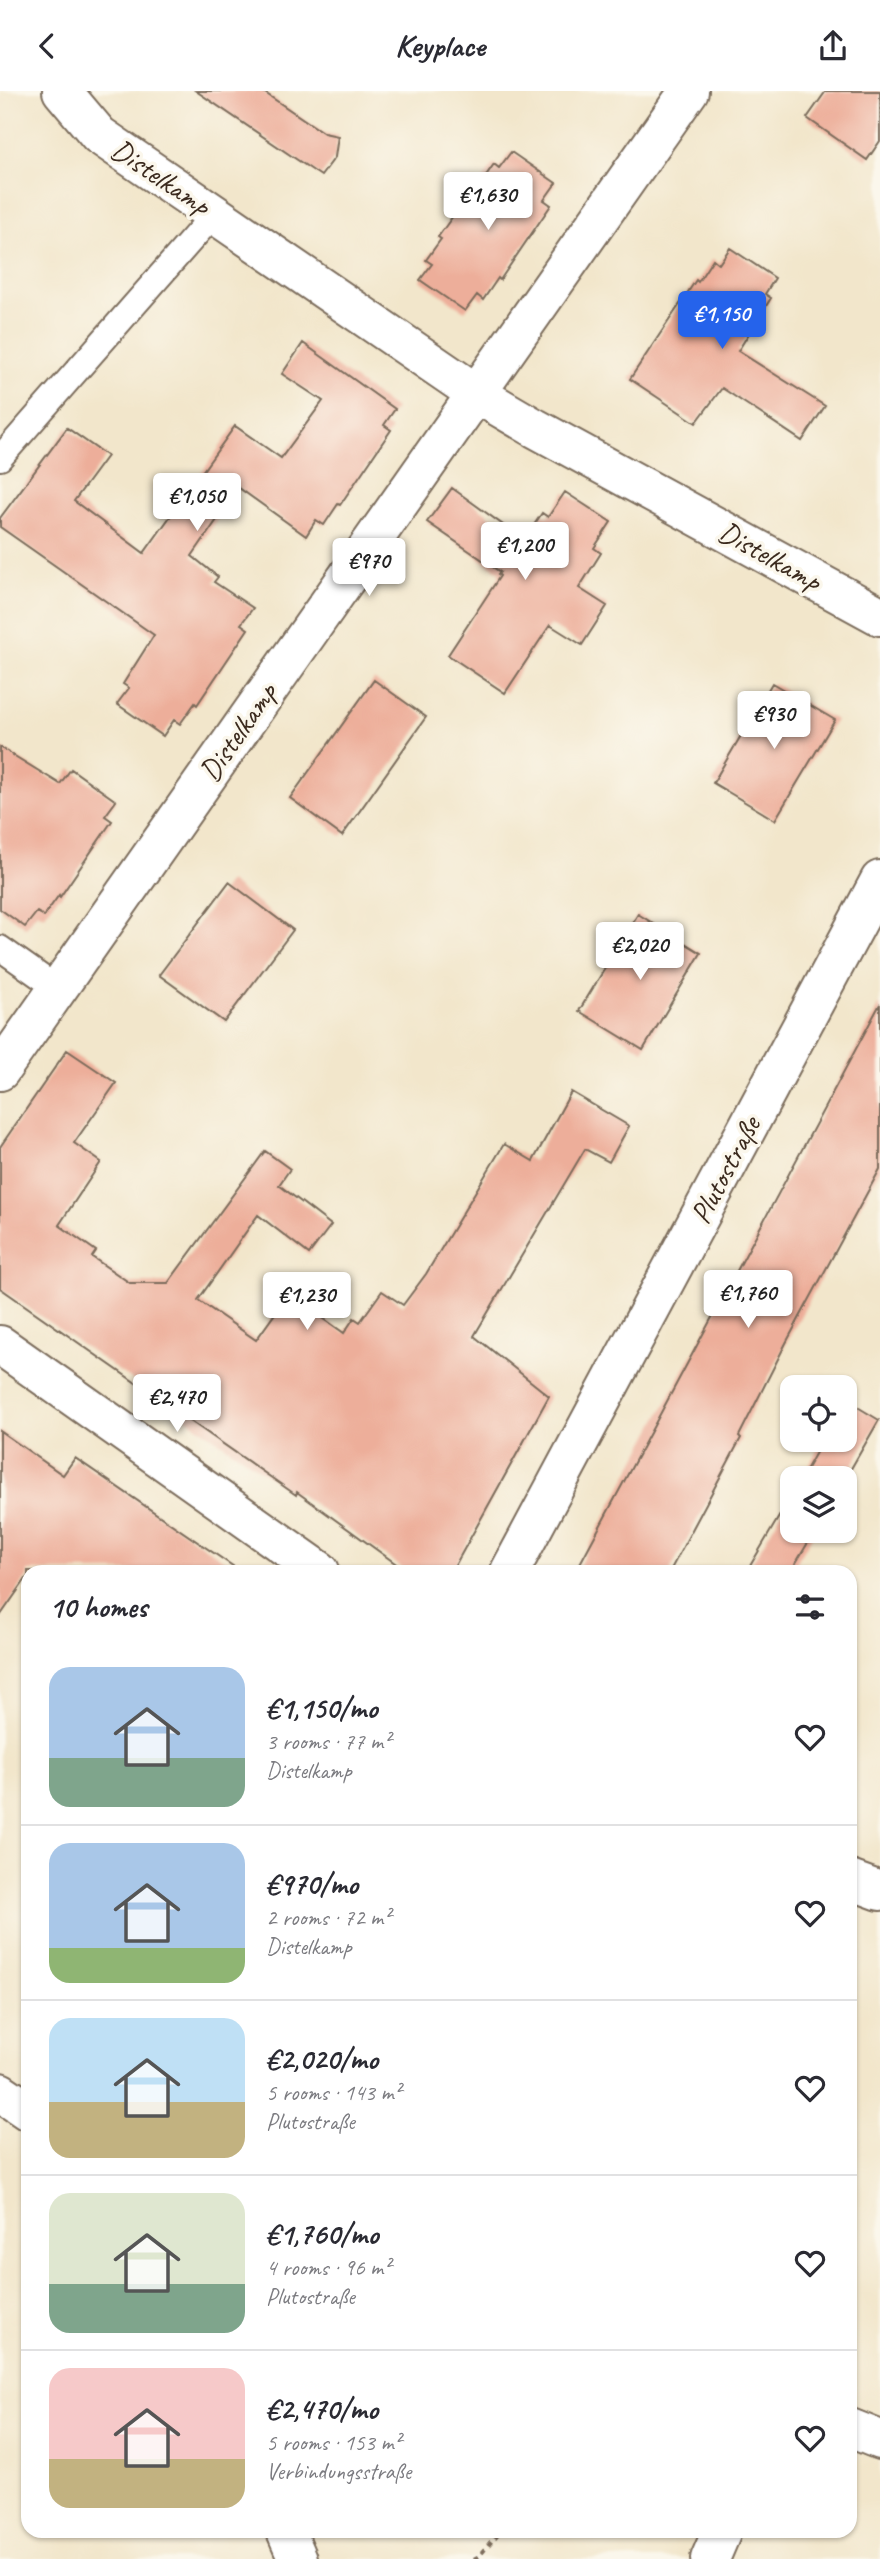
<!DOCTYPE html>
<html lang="en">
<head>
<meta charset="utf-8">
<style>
	:root { --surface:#fff; --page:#f7f7f7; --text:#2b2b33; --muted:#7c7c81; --line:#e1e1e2; --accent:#2563eb }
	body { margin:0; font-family:Caveat,sans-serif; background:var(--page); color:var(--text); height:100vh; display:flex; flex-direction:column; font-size:26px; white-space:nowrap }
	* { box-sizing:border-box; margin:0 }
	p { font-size:23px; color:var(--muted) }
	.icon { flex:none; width:38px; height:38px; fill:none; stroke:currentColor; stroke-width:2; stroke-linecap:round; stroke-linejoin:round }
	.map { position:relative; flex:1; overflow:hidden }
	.panel { position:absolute; left:21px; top:1474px; width:836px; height:973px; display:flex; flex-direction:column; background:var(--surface); border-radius:21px; box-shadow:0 2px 5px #0004 }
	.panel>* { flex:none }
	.buttons { position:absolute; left:780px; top:1284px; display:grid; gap:14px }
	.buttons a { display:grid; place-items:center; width:77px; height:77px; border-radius:14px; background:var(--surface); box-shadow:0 2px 5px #0004; font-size:35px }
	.price { position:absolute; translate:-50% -60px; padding:0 16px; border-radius:7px; background:#fff; color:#222; font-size:23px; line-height:46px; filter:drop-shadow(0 2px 4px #0008) }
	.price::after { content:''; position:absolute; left:50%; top:42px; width:21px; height:16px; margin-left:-10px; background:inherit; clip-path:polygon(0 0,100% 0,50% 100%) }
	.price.selected { background:var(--accent); color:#fff }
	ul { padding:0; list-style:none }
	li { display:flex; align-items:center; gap:21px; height:175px; padding:0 28px }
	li+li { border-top:2px solid var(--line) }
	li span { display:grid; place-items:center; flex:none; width:196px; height:140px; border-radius:21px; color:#555 }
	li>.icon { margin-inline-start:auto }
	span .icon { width:84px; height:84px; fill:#fffc; stroke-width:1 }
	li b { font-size:30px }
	h2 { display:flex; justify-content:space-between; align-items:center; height:84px; padding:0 28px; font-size:30px }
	header { display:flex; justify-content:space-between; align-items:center; height:91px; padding:0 28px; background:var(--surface); font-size:32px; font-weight:700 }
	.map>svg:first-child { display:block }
	.building { fill:#edae9a }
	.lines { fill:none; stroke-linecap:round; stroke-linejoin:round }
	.service-casing { stroke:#7b6c5b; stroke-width:28 }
	.minor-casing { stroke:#7b6c5b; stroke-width:42 }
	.path { stroke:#7b6c5b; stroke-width:4.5; stroke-dasharray:5 5; stroke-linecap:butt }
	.service { stroke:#fff; stroke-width:24 }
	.minor { stroke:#fff; stroke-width:38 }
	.labels { text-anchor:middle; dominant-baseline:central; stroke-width:7; stroke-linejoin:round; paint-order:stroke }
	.street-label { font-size:30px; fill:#3b2a1e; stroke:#fbf7ec }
</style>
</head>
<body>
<header><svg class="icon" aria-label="back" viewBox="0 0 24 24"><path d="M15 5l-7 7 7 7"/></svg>Keyplace<svg class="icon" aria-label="share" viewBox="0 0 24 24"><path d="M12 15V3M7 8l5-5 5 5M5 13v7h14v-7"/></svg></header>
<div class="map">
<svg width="880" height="2468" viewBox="0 0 880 2468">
	<rect width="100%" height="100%" fill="#fbf7ec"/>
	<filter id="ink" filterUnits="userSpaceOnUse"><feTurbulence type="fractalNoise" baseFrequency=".0143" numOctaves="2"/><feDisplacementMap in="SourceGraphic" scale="14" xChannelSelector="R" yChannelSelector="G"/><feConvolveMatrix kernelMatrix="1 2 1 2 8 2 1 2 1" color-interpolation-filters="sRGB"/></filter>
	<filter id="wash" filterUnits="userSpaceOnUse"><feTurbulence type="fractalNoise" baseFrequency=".00686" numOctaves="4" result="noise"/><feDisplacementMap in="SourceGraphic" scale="28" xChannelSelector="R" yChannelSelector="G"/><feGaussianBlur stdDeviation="1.57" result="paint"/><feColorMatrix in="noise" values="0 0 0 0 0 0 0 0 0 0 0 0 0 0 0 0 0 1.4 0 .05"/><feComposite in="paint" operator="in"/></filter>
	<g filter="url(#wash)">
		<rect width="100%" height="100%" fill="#f2e6cb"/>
		<g id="blocks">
			<path class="building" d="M 196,0 L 262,0 L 324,42 L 338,45 L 335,66 L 321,85 Z
				M 826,0 L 880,0 L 880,50 L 867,69 L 807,27 Z
				M 511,61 L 556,92 L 544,109 L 551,114 L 500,189 L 498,187 L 483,209 L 477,204 L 465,220 L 420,189 L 432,173 L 426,169 L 441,148 L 438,146 L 475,94 L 478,96 L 494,73 L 499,77 Z
				M 730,157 L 775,187 L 765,203 L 771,207 L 738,260 L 825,315 L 802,350 L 722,297 L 696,332 L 630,288 L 696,189 L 698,191 L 713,168 L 719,173 Z
				M 303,252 L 395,318 L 384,334 L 391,339 L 340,414 L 338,413 L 324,434 L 316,429 L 306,445 L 239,397 L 192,465 L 218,486 L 214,491 L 253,517 L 241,533 L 248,538 L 197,614 L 195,612 L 180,633 L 174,629 L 163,645 L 117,613 L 129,597 L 123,593 L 154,544 L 0,436 L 0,427 L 67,337 L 107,365 L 74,410 L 144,462 L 235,335 L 281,367 L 323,310 L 282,283 Z
				M 452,397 L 524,449 L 542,422 L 548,426 L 565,401 L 611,431 L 594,457 L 601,462 L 579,497 L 607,515 L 582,554 L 550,534 L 505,602 L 448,564 L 500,485 L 498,483 L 500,481 L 427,431 Z
				M 374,589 L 426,626 L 342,745 L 290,707 Z
				M 772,592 L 835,629 L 775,729 L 713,692 Z
				M 0,656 L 60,693 L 71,678 L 116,710 L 105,725 L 112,730 L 60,806 L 59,804 L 44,825 L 37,821 L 25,836 L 0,818 Z
				M 229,791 L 293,839 L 224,931 L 159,884 Z
				M 638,823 L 701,862 L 643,959 L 579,920 Z
				M 880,913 L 880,1078 L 786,1252 L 739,1345 L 741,1347 L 670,1480 L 576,1480 Z
				M 67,959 L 116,992 L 74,1052 L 101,1071 L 59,1134 L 96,1160 L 92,1166 L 130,1192 L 168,1192 L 265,1060 L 290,1078 L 279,1094 L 331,1134 L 309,1163 L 258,1124 L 198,1209 L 256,1249 L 289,1203 L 344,1242 L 354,1227 L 360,1231 L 382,1200 L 403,1214 L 426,1183 L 504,1053 L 533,1070 L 571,1001 L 629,1035 L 609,1071 L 585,1058 L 474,1245 L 549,1305 L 452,1480 L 406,1480 L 297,1401 L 296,1404 L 279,1392 L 0,1197 L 0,1056 Z
				M 846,1309 L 879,1329 L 845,1388 L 801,1388 L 823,1349 L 845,1349 Z
				M 0,1340 L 63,1384 L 75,1367 L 240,1480 L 28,1480 L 28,1485 L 0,1525 Z
				M 793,1402 L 793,1440 L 815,1440 L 791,1480 L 747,1480 Z"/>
		</g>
	</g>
	<g filter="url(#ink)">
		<use href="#blocks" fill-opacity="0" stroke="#7b6c5b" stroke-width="2"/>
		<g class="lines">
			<defs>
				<path id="service" d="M 0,367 L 215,122
					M 0,857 L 58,898"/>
				<path id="minor" d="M 62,0 L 99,44 L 477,303 L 535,337 L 880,525
					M 0,980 L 689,0
					M 0,1254 L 320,1480
					M 510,1480 L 880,789
					M 850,1789 L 880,1800
					M 0,2001 L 28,2020
					M 850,2337 L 880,2349
					M 286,2440 L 298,2468
					M 710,2468 L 722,2440"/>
			</defs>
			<use href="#service" class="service-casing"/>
			<use href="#minor" class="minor-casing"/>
			<path class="path" d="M 474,2468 L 478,2466 L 500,2440"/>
			<use href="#service" class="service"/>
			<use href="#minor" class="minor"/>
		</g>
	</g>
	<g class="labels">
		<g class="street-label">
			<text transform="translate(161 86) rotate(34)">Distelkamp</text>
			<text transform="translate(770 465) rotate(29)">Distelkamp</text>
			<text transform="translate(238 641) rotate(-55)">Distelkamp</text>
			<text transform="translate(725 1079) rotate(-62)">Plutostraße</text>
		</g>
	</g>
</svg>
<div class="buttons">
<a><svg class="icon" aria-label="locate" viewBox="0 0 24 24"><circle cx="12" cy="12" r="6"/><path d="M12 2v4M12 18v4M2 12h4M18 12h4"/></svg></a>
<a><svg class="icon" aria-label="layers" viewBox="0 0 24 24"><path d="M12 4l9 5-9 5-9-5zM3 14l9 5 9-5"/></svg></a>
</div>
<b class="price" style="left:488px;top:141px">€1,630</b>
<b class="price selected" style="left:722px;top:260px">€1,150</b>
<b class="price" style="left:197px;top:442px">€1,050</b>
<b class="price" style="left:525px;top:491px">€1,200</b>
<b class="price" style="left:369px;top:507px">€970</b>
<b class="price" style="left:774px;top:660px">€930</b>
<b class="price" style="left:640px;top:891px">€2,020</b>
<b class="price" style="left:748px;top:1239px">€1,760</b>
<b class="price" style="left:307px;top:1241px">€1,230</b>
<b class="price" style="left:177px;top:1343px">€2,470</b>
<section class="panel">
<h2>10 homes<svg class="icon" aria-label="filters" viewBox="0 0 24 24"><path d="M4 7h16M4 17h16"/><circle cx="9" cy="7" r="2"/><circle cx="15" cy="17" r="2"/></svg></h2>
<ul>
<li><span style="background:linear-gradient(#a9c7e8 65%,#7fa58c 0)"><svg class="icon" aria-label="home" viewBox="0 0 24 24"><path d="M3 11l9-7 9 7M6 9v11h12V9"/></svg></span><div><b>€1,150/mo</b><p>3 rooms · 77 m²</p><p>Distelkamp</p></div><svg class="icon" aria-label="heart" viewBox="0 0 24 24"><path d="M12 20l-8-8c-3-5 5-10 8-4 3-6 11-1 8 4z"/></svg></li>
<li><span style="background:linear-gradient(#a9c7e8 75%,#8fb573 0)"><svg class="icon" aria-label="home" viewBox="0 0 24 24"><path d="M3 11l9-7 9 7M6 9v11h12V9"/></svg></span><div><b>€970/mo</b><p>2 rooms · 72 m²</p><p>Distelkamp</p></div><svg class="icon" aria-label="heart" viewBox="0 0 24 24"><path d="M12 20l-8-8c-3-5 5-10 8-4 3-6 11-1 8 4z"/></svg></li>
<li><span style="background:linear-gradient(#bfe0f5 60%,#c2b280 0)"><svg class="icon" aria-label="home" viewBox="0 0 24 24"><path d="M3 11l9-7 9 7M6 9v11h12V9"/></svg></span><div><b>€2,020/mo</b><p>5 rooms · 143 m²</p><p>Plutostraße</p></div><svg class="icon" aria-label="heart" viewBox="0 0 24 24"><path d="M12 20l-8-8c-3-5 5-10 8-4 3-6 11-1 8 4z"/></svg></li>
<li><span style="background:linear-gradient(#dfe7d0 65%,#7fa58c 0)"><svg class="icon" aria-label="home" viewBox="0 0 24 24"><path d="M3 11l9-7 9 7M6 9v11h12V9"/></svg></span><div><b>€1,760/mo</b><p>4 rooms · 96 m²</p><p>Plutostraße</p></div><svg class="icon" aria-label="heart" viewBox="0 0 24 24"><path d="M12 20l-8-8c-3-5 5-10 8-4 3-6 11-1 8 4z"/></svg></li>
<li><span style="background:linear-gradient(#f6c9c9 65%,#c2b280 0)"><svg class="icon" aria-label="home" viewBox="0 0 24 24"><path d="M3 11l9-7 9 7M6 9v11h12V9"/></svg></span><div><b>€2,470/mo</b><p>5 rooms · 153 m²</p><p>Verbindungsstraße</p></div><svg class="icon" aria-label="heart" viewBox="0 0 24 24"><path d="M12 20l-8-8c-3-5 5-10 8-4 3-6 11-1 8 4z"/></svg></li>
</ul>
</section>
</div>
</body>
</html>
